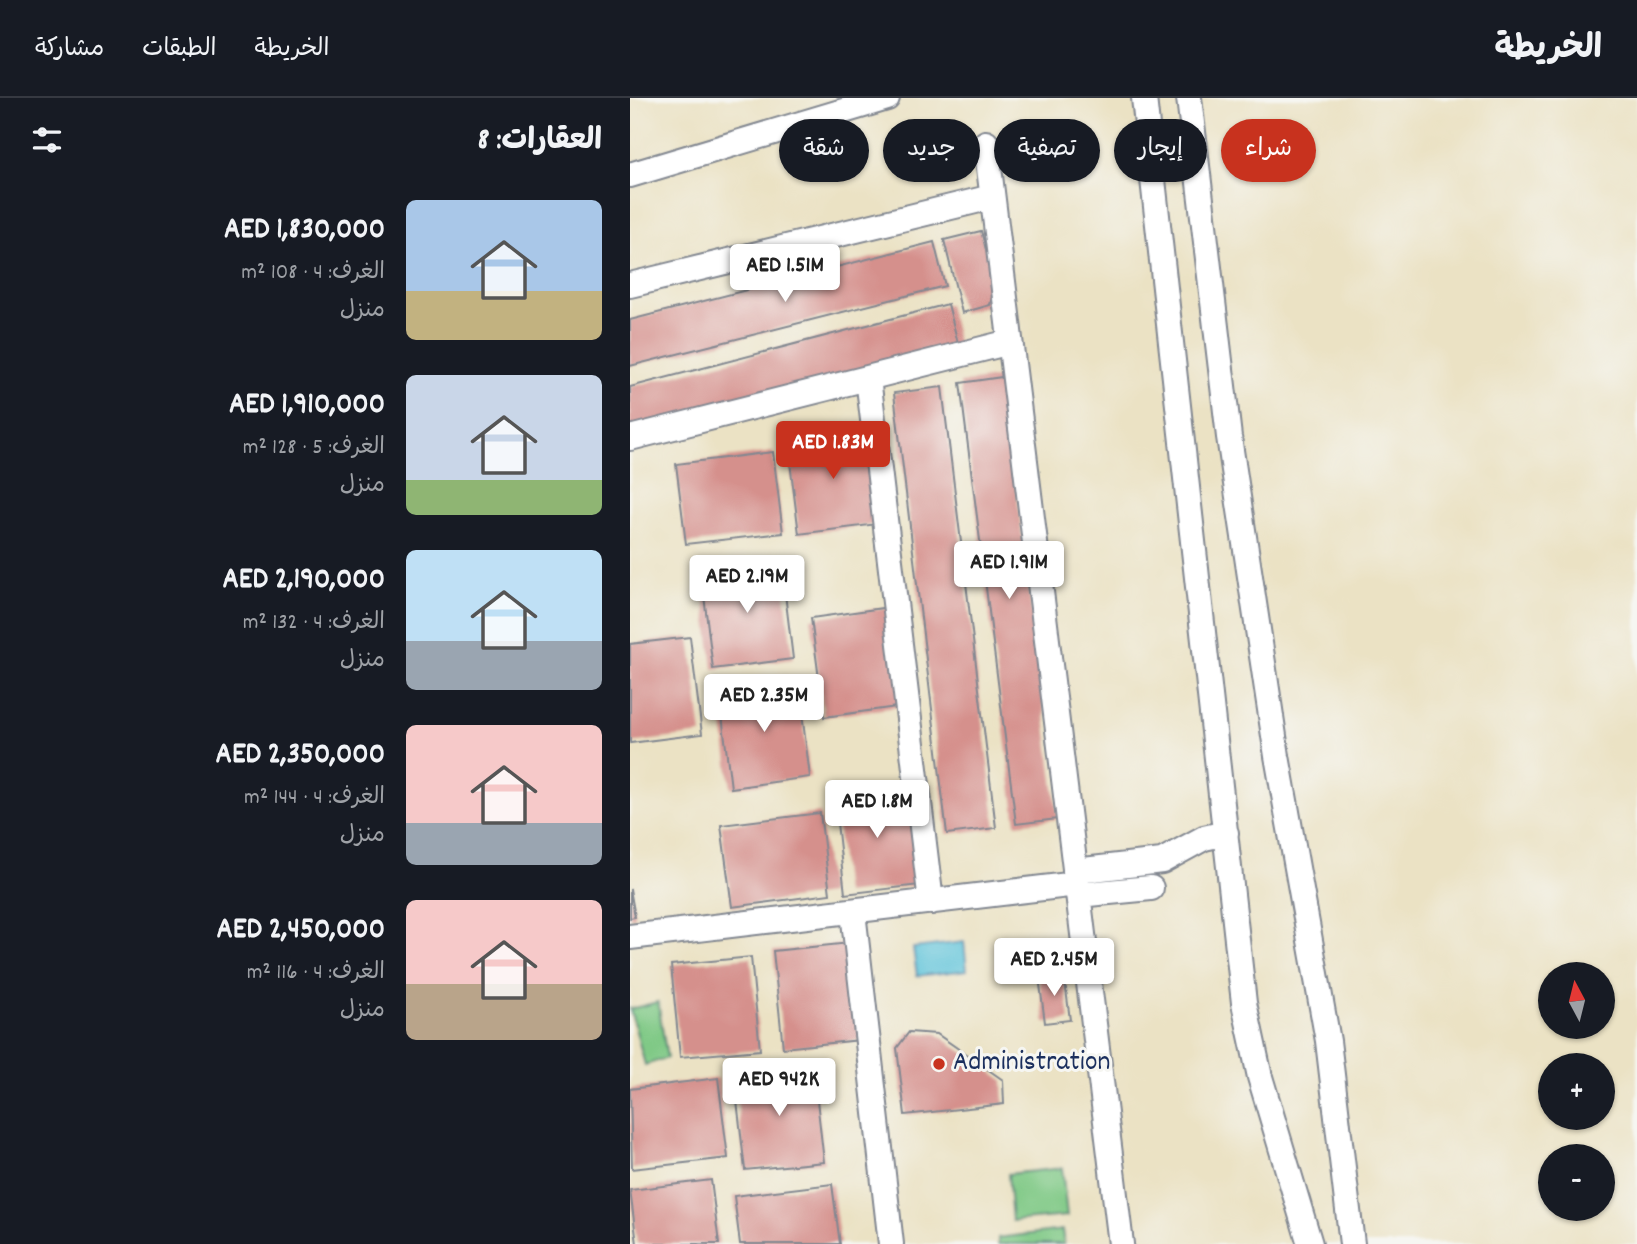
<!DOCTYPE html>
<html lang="ar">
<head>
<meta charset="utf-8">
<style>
	:root { --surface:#171b24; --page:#242831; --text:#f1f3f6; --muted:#9ea1a6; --line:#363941; --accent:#c8321e }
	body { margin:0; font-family:Dekko,"Playpen Sans Arabic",sans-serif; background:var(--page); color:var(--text); direction:rtl; height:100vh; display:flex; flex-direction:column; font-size:26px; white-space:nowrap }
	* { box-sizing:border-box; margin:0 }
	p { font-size:23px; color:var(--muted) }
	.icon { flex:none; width:38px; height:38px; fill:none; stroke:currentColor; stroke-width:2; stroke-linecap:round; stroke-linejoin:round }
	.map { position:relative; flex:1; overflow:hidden; direction:ltr }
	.side { display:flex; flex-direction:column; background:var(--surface); width:630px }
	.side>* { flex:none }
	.top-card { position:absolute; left:21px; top:21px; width:665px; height:63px; direction:rtl; display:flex; gap:14px }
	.needle { width:46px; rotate:353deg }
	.buttons { position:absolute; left:908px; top:864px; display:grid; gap:14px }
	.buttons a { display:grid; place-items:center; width:77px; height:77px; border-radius:50%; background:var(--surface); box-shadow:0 2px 5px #0004; font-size:35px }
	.price { position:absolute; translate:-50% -60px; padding:0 16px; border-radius:7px; background:#fff; color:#222; font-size:23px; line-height:46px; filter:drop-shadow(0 2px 4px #0008) }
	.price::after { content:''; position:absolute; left:50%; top:42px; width:21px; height:16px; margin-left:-10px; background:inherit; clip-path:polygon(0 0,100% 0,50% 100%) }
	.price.active { background:var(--accent); color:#fff }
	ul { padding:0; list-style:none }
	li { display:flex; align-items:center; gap:21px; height:175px; padding:0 28px }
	li span { display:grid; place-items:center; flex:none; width:196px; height:140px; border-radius:10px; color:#555 }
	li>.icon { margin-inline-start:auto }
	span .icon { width:84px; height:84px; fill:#fffc; stroke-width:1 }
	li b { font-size:30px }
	h2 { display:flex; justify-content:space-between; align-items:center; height:84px; padding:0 28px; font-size:30px }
	.chip { padding:0 24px; border-radius:32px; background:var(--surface); box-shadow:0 2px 5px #0004; font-size:24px; line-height:63px }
	.chip.active { background:var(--accent); color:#fff }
	header { display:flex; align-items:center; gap:42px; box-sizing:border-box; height:98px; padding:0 35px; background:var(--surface); border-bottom:2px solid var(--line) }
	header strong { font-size:33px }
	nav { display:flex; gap:38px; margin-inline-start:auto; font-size:24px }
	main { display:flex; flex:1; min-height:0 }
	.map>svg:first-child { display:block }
	.green { fill:#80c986; stroke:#4e7c72; stroke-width:2 }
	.water { fill:#5bc2d9; stroke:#3b789c; stroke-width:2 }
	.building { fill:#d5908c }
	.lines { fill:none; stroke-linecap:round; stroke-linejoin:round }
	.minor-casing { stroke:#838891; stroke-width:28 }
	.minor { stroke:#fff; stroke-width:24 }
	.poi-dot { fill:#c8321e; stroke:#f6f6f2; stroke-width:2.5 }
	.labels { text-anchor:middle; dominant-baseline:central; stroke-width:6; stroke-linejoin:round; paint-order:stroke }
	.poi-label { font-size:28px; fill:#1b2f5e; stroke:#f6f6f2; text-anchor:start }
</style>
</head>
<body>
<header>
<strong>الخريطة</strong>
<nav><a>الخريطة</a><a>الطبقات</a><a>مشاركة</a></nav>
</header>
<main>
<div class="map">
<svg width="1007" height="1146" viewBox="0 0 1007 1146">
	<rect width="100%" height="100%" fill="#f6f6f2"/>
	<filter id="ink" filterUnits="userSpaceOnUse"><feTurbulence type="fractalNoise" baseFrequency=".0143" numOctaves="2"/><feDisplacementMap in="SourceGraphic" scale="14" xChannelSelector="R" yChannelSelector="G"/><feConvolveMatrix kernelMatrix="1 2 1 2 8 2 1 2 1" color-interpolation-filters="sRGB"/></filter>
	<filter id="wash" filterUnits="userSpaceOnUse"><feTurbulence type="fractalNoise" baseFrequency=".00686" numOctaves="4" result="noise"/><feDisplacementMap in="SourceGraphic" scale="28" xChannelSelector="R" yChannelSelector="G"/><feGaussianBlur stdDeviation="1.57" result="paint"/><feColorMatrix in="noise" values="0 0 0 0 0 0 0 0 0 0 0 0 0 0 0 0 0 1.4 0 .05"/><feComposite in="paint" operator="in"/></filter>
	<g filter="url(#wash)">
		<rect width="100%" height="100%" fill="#ebe2c4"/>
		<path class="green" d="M 28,904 L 37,960 L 15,967 L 0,911 Z
			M 432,1070 L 437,1118 L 382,1123 L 378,1076 Z
			M 432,1132 L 434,1146 L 368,1146 L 368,1140 Z"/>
		<path class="water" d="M 334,844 L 337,872 L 287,878 L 283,850 Z"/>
		<g id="blocks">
			<path class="building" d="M 351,133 L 365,185 L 360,207 L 332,215 L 314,142 Z
				M 304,144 L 315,188 L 0,268 L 0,222 Z
				M 318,206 L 329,249 L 0,335 L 0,289 Z
				M 372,279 L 428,721 L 386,726 L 330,285 Z
				M 312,289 L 366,730 L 317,736 L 264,295 Z
				M 237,330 L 248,426 L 169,436 L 157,340 Z
				M 143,354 L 153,435 L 56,446 L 46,366 Z
				M 151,463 L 163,561 L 83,571 L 71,473 Z
				M 260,509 L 274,608 L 194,619 L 181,520 Z
				M 60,539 L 72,636 L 0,645 L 0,546 Z
				M 168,583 L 180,679 L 101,690 L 89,593 Z
				M 279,689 L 290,787 L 215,796 L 204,698 Z
				M 190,715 L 200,796 L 102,809 L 91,727 Z
				M 0,791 L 5,819 L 0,820 Z
				M 220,845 L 230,942 L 153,950 L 143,853 Z
				M 121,859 L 130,952 L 50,959 L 41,867 Z
				M 434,876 L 440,922 L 415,925 L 409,879 Z
				M 279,934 L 307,936 L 373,982 L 374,1006 L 275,1017 L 267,950 Z
				M 183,967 L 194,1064 L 115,1072 L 104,976 Z
				M 88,980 L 98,1060 L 2,1071 L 0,991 Z
				M 81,1082 L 89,1146 L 7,1146 L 0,1092 Z
				M 202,1086 L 210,1146 L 110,1146 L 104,1098 Z"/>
		</g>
	</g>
	<g filter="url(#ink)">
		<use href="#blocks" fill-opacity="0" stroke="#838891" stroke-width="2"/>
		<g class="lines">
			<defs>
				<path id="minor" d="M 514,0 L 614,905 L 630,979 L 680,1146
					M 559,0 L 599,339 L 647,658 L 698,943 L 722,1146
					M 356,45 L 491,1146
					M 0,77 L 257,0
					M 0,187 L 362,99
					M 238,280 L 301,804
					M 0,340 L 380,244
					M 445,773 L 532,763 L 574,740 L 596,735
					M 448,797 L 521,790
					M 223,814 L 261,1146
					M 0,839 L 447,786"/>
			</defs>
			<use href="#minor" class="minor-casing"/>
			<use href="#minor" class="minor"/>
		</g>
	</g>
	<circle class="poi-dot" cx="309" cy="966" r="7"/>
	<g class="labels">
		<g class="poi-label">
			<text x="323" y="966">Administration</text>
		</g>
	</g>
</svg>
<div class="buttons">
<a><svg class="needle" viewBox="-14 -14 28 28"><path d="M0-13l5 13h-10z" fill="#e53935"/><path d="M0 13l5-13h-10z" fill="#9ea1a6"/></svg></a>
<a>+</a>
<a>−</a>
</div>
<b class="price" style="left:155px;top:206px">AED 1.51M</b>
<b class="price active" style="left:203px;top:383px">AED 1.83M</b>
<b class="price" style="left:379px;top:503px">AED 1.91M</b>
<b class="price" style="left:117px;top:517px">AED 2.19M</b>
<b class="price" style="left:134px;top:636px">AED 2.35M</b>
<b class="price" style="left:247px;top:742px">AED 1.8M</b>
<b class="price" style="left:424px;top:900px">AED 2.45M</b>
<b class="price" style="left:149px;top:1020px">AED 942K</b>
<div class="top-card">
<a class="chip active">شراء</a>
<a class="chip">إيجار</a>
<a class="chip">تصفية</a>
<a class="chip">جديد</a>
<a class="chip">شقة</a>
</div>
</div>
<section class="side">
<h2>العقارات: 8<svg class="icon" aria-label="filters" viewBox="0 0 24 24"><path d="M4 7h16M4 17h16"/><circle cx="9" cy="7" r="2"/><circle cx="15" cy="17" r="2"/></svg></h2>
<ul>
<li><span style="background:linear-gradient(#a9c7e8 65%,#c2b280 0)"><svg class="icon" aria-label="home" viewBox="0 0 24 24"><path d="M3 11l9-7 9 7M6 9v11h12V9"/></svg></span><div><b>AED 1,830,000</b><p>الغرف: 4 · 108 m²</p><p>منزل</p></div></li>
<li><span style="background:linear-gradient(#c9d6e8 75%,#8fb573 0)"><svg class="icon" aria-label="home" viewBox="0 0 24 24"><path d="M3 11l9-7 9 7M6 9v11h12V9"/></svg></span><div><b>AED 1,910,000</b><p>الغرف: 5 · 128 m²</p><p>منزل</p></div></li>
<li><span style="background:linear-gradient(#bfe0f5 65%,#9aa5b1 0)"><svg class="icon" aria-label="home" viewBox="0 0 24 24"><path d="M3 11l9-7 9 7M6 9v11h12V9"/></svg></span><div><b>AED 2,190,000</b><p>الغرف: 4 · 132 m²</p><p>منزل</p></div></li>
<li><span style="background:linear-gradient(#f6c9c9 70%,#9aa5b1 0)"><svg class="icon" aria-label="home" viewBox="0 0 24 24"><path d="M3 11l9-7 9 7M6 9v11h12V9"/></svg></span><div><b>AED 2,350,000</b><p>الغرف: 4 · 144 m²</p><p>منزل</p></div></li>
<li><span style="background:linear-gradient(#f6c9c9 60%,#b9a48a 0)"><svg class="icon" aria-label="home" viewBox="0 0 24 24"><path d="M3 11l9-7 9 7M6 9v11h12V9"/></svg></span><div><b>AED 2,450,000</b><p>الغرف: 4 · 116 m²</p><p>منزل</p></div></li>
</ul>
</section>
</main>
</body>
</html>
